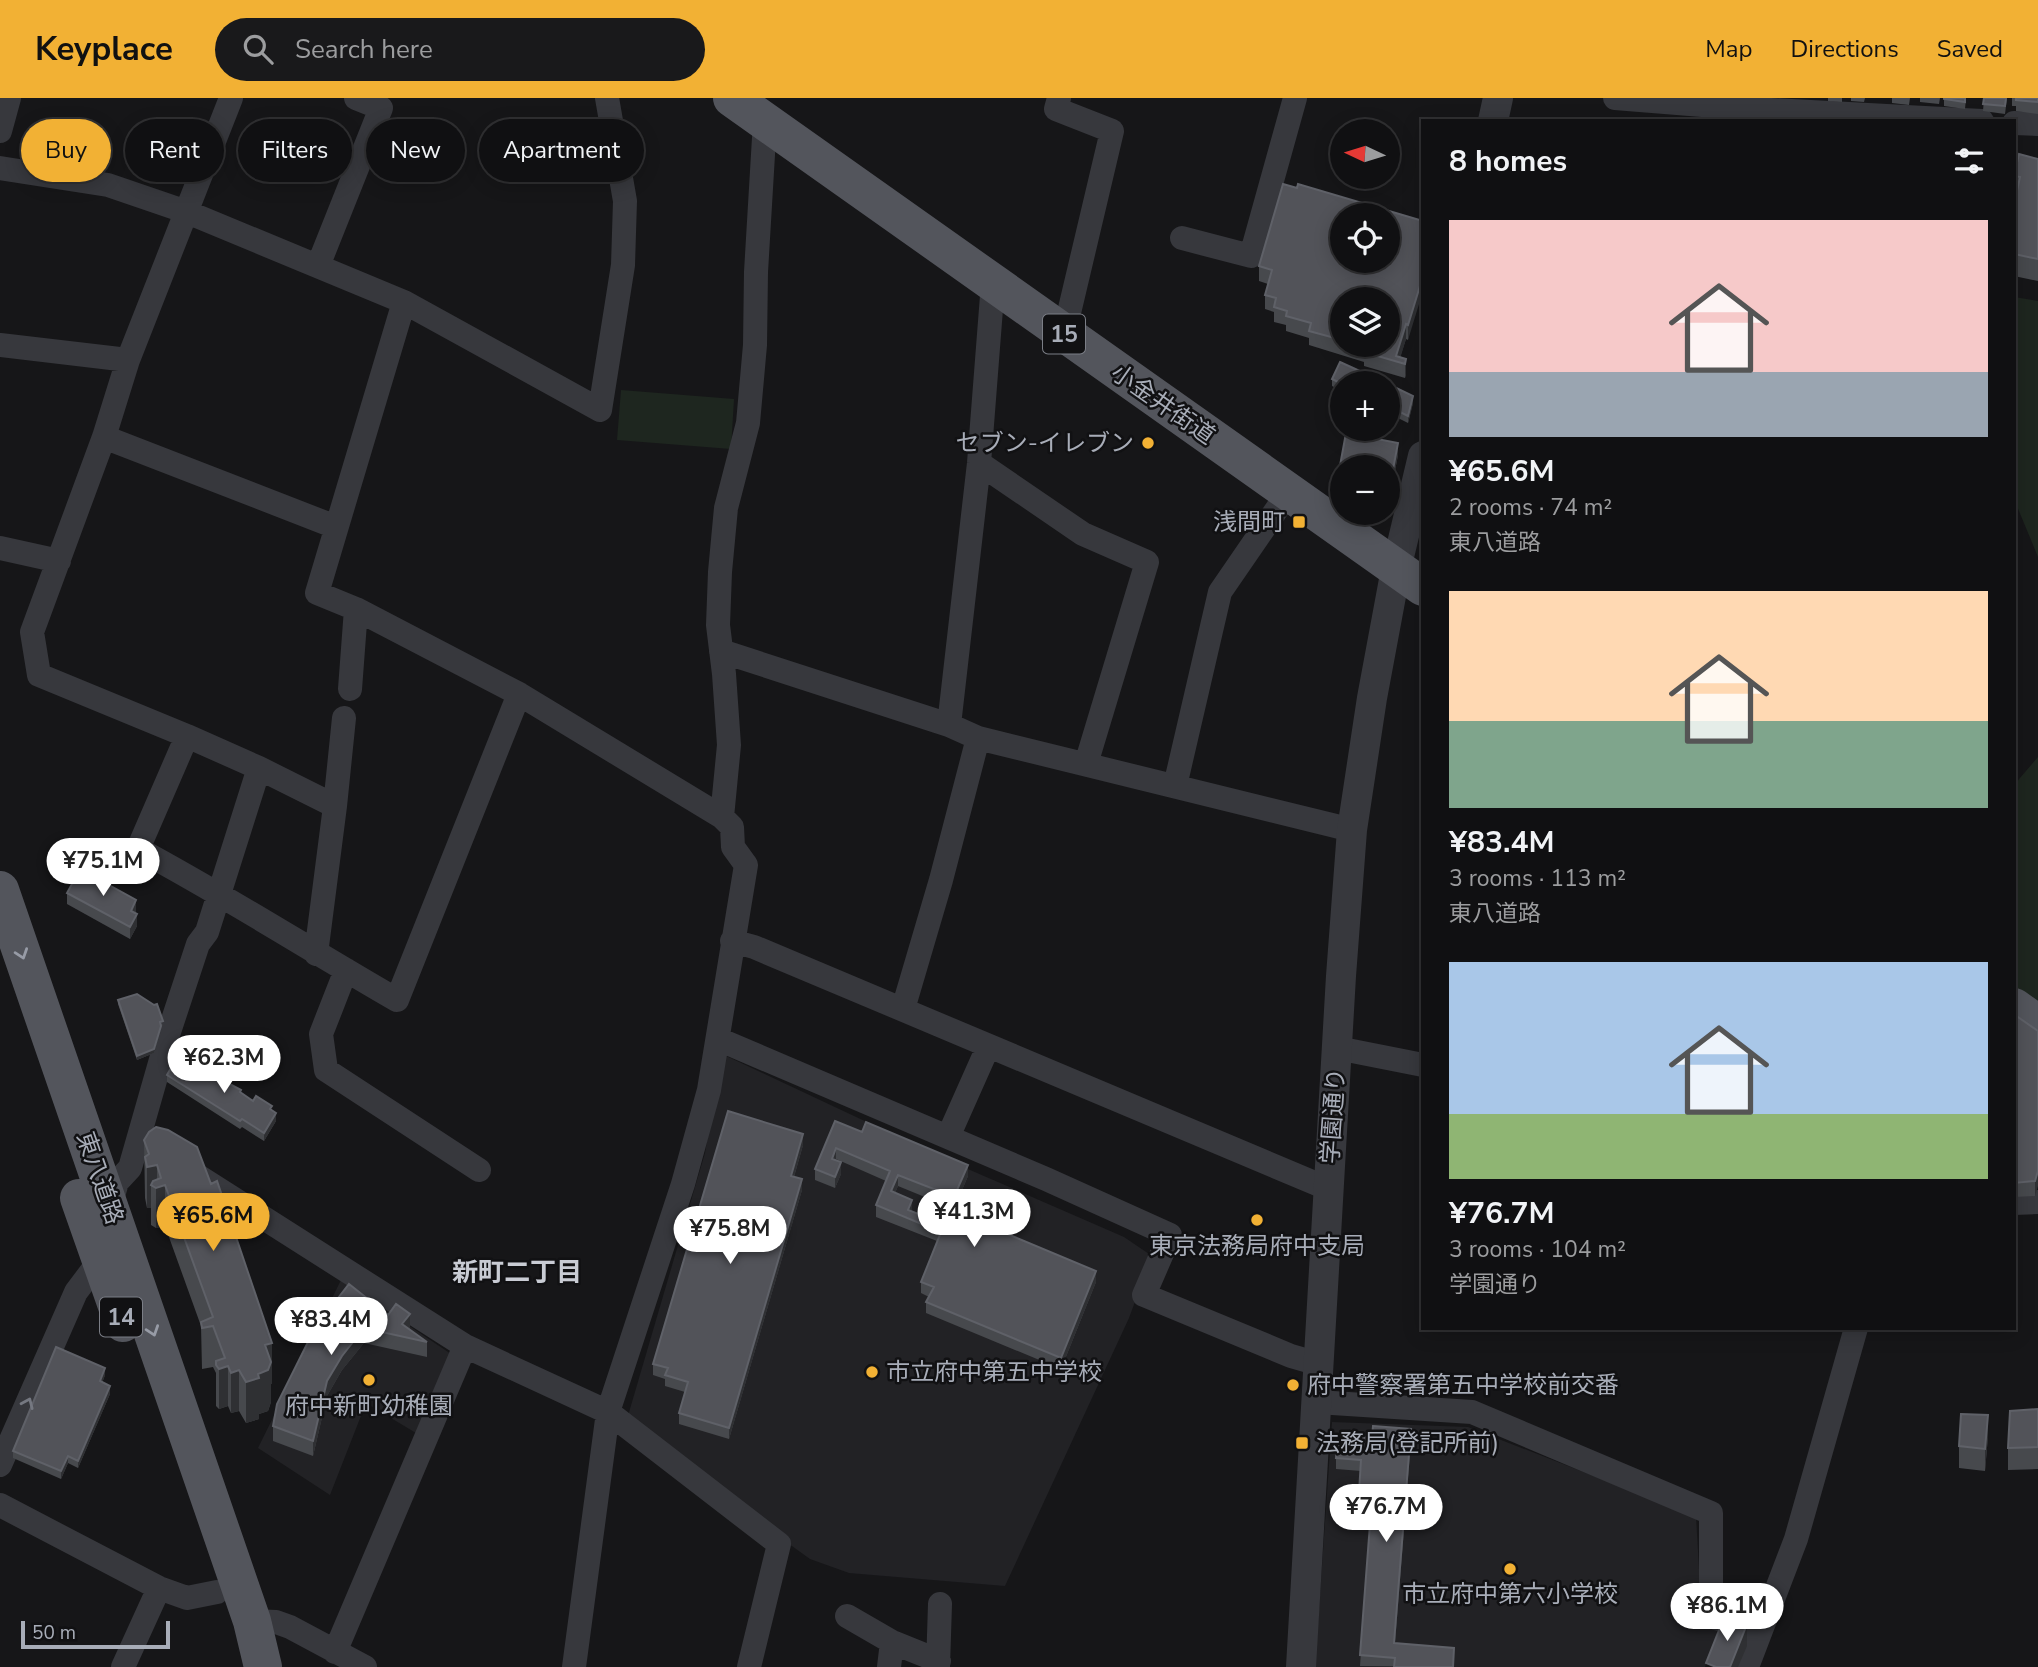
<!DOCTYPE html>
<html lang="en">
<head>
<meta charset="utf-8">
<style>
	:root { --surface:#101012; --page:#19191b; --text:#f1f3f6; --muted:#9c9d9f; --line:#303032; --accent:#f2b134 }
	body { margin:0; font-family:"Nunito Sans","Noto Sans JP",sans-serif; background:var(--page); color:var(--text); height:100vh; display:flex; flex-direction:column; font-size:26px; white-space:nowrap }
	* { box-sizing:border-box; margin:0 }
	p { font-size:23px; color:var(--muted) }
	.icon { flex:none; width:38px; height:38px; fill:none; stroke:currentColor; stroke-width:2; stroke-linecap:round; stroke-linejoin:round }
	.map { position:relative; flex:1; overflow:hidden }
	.drawer { position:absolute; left:1421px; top:21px; width:595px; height:1211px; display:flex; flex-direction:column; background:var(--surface); border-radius:0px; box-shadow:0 4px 18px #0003,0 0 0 2px var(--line) }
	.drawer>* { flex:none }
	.banner { position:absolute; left:21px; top:21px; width:665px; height:63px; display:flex; gap:14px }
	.needle { width:46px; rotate:274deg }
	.fabs { position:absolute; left:1330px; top:21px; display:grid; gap:14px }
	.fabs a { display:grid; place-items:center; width:70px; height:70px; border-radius:50%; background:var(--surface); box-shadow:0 4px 18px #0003,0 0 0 2px var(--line); font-size:35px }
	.scale { position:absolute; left:21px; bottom:18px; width:149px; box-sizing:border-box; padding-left:7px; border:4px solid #a8adb8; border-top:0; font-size:19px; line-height:24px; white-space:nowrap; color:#a8adb8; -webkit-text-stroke:5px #111113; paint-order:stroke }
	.price { position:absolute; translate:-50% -60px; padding:0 16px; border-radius:24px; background:#fff; color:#222; font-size:23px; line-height:46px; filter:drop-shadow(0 2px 4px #0008) }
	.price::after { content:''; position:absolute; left:50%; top:42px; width:21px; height:16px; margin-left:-10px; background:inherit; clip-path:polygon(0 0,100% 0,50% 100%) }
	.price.selected { background:var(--accent); color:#111 }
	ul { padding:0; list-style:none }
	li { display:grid; align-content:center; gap:14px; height:371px; padding:0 28px }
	li span { display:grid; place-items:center; height:217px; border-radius:0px; color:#555 }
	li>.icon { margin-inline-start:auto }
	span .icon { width:126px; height:126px; fill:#fffc; stroke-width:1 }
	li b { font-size:30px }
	h2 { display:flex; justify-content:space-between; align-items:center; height:84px; padding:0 28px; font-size:30px }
	.pill { padding:0 24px; border-radius:32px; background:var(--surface); box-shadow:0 4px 18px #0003,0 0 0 2px var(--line); font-size:24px; line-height:63px }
	.pill.selected { background:var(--accent); color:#111 }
	header { display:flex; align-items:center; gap:42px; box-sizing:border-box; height:98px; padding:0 35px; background:var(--accent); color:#111 }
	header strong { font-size:33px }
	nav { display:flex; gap:38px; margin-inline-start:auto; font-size:24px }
	.search { width:490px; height:63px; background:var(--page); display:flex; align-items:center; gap:18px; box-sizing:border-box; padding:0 24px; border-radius:38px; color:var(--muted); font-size:26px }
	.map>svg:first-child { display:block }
	.built { fill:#222225 }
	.green { fill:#1e261f }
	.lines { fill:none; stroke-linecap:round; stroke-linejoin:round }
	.minor { stroke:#37383d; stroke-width:24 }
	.tertiary { stroke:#37383d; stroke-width:30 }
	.primary { stroke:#53555c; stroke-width:38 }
	.wall { fill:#47494d; fill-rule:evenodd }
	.shaded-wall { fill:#2f3033 }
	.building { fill:#525359; stroke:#5f6168; stroke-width:2; fill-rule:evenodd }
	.oneway { stroke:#979ba6 }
	.oneway2 { stroke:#757881 }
	.poi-dot { fill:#f2b134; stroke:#111113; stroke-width:2.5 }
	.labels { text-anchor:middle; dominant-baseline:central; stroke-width:5; stroke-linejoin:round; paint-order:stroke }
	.shield { fill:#111113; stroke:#7b7e86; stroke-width:2 }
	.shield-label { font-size:23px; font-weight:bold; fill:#a8adb8 }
	.street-label { font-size:24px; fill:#a8adb8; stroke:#111113 }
	.poi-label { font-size:24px; fill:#a8adb8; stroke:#111113 }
	.neighbourhood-label { font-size:26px; font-weight:bold; fill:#c9ccd4; stroke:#111113 }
</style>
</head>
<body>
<header>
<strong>Keyplace</strong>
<div class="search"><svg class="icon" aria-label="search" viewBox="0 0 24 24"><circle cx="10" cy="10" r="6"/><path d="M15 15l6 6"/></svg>Search here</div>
<nav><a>Map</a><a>Directions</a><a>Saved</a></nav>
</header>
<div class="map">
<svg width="2038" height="1569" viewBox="0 0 2038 1569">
	<rect width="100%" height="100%" fill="#161618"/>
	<path class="built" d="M 722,956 L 954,1065 L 1124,1139 L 1152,1158 L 1129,1220 L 1005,1488 L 849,1475 L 810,1461 L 625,1328 L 705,1055 Z
		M 341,1182 L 457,1260 L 421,1338 L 366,1305 L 330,1397 L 258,1350 Z
		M 1332,1324 L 1468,1329 L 1696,1418 L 1702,1524 L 1718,1534 L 1705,1569 L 1315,1569 Z"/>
	<path class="green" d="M 2014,199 L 2038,203 L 2038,459 L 2014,401 Z
		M 621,292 L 734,301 L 731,351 L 617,342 Z
		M 2038,659 L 2038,915 L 2014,896 L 2014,687 Z"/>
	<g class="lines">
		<path class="minor" d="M 1059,0 L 1056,11 L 1112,33 L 1064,236
			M 1615,0 L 1752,11 L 1982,23
			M 2014,25 L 2038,26
			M 0,33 L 9,0
			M 0,70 L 108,87 L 187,114 L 404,204 L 600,312 L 623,167 L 625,103 L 607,0
			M 1182,140 L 1251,158 L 1295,0
			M 318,168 L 381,10 L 356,0
			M 404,204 L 317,495 L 356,511 L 519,596 L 722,719 L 732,729 L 733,749 L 746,767 L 709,992 L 683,1086 L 608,1314 L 574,1569
			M 0,247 L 128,262
			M 104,339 L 336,429
			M 979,365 L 1083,436 L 1147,464 L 1086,666
			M 0,450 L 59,463
			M 721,553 L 949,627 L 978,640 L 1352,732
			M 350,591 L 356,511
			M 949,627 L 979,365 L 993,185
			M 187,638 L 138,751 C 226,798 310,852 397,902 L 519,596
			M 259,670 L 335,708
			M 1175,688 L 1220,494 L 1288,395
			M 722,719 L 729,647 L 724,576 L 718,527 L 720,474 L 726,410 L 748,325 L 755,247 L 756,174 L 765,23
			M 732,843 L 754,849 L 1329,1091
			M 316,856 L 335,708 L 344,620
			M 346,872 L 321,936 L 326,972 L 479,1072
			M 903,911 L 941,782 L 978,640
			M 718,941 L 1046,1081 L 1170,1137 L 1144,1197 L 1291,1258 L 1319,1266
			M 1337,950 L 1423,967
			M 948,1039 L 988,949
			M 193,1075 L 465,1248 L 608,1314 L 779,1446 L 749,1569
			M 2014,1105 L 2038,1104
			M 109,1112 L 117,1084 L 130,1070 L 168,937 L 198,846 L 207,834 L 259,670 L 187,638 L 39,577 L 32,534 L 104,339 L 128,262 L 231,0
			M 1317,1304 L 1472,1314 L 1711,1415 L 1711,1508 L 1716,1520 L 1759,1536
			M 0,1367 L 76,1194 L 100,1162 L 102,1152
			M 0,1407 L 159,1490 L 187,1500 L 217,1494
			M 847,1518 L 892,1544 L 939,1563
			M 252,1523 L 276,1524 L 290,1529 L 365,1569
			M 335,1554 L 465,1248
			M 123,1569 L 159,1490
			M 889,1569 L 892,1544
			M 938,1569 L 940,1506
			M 1747,1569 L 1796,1441 L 1856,1230"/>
		<path class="tertiary" d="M 1493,23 L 1498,0
			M 1301,1569 L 1341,878 L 1352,732 L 1372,600 L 1396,471 L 1423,358"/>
		<path class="primary" d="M 732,0 L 1423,489
			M 0,792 L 252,1523 L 263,1569
			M 2014,909 L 2038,926
			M 79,1100 L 123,1225"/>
	</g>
	<path class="wall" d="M 1828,0 L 1842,0 L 1842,4 L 1828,3 Z
		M 1851,0 L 1865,0 L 1864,4 L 1851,3 Z
		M 1892,0 L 1910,0 L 1909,7 L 1892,5 Z
		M 1920,0 L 1940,0 L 1939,6 L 1920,4 Z
		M 1944,0 L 1966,0 L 1965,11 L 1944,8 Z
		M 1984,0 L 2007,0 L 2005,16 L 1983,13 Z
		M 2012,0 L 2038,0 L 2038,16 L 2016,13 L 2016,8 L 2012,8 Z
		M 2038,61 L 2038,183 L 2014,178 L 2014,107 L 2016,100 L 2014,99 L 2014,78 Z
		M 1297,90 L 1423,123 L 1408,242 L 1406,241 L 1400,259 L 1406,261 L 1406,276 L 1405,280 L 1364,268 L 1364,264 L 1309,247 L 1309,240 L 1286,233 L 1286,227 L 1274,224 L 1274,214 L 1265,211 L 1265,197 L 1268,186 L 1259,183 L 1259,168 ZM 1342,201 L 1388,247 L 1342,247 Z
		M 1332,281 L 1342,285 L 1342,293 L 1332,288 Z
		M 1388,286 L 1413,305 L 1408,325 L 1388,315 Z
		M 1346,335 L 1398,345 L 1398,357 L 1388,409 L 1388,369 L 1342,369 L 1342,408 L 1335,406 L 1335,395 Z
		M 67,795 L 136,813 L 135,815 L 137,828 L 130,841 L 67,806 Z
		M 118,902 L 163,927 L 161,928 L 161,932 L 154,955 L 137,962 L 118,906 Z
		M 2015,917 L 2038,933 L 2035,1098 L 2014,1099 Z
		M 178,975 L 211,976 L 253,1003 L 272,1012 L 276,1023 L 264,1043 L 242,1029 L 240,1031 L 167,984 L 167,977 Z
		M 835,1023 L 968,1078 L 954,1111 L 898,1088 L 895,1095 L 912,1113 L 1096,1184 L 1061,1271 L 926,1215 L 926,1204 L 929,1199 L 921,1195 L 921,1184 L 937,1143 L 876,1119 L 876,1107 L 886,1083 L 836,1061 L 841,1076 L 835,1090 L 815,1082 L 815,1071 Z
		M 144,1042 L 272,1285 L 271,1286 L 271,1304 L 268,1313 L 259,1316 L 259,1321 L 246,1325 L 239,1313 L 231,1315 L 228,1308 L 219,1311 L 216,1308 L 216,1275 L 213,1269 L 202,1271 L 201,1228 L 165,1128 L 156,1130 L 151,1127 L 151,1110 L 147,1110 L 145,1100 Z
		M 803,1047 L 794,1079 L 802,1092 L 729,1341 L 679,1326 L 679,1315 L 685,1294 L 665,1288 L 665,1281 L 653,1277 L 653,1266 Z
		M 388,1217 L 410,1230 L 409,1231 L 427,1244 L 427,1259 L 364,1245 L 342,1272 L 327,1298 L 313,1358 L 273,1343 L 273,1328 L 315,1230 Z
		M 105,1277 L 102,1285 L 110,1296 L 78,1370 L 68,1365 L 61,1381 L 13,1360 L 13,1353 Z
		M 2038,1311 L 2038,1371 L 2008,1372 L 2008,1350 Z
		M 1988,1338 L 1985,1373 L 1959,1370 L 1959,1348 Z
		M 1411,1342 L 1395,1545 L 1454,1561 L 1454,1569 L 1360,1568 L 1370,1424 L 1358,1423 L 1361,1373 L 1336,1371 L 1336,1360 Z"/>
	<path class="shaded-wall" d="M 1423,178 L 1423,193 L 1408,242 L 1408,227 Z
		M 1406,226 L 1406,241 L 1399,264 L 1396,258 Z
		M 1406,261 L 1406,276 L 1405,280 L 1405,266 Z
		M 1413,298 L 1413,305 L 1408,325 L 1408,318 Z
		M 1398,345 L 1398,357 L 1388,409 L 1388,398 Z
		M 136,802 L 136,813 L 131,824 L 131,813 Z
		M 137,816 L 137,828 L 130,841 L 130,829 Z
		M 161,928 L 161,932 L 154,955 L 137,962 L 137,958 Z
		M 276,1015 L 276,1023 L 264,1043 L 264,1035 Z
		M 803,1036 L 803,1047 L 791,1089 L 791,1078 Z
		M 836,1050 L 836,1061 L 832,1072 L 832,1061 Z
		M 841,1064 L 841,1076 L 835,1090 L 835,1079 Z
		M 157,1067 L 157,1089 L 165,1087 L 165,1128 L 156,1130 L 156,1090 L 151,1087 L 151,1110 L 147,1110 L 147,1069 Z
		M 968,1067 L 968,1078 L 954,1111 L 954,1099 Z
		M 2038,1073 L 2038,1088 L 2035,1098 L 2035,1083 Z
		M 898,1077 L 898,1088 L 891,1104 L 891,1093 Z
		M 802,1081 L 802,1092 L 729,1341 L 729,1330 Z
		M 912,1102 L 912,1113 L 909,1121 L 908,1112 Z
		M 1096,1173 L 1096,1184 L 1061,1271 L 1061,1260 Z
		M 410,1216 L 410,1230 L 403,1239 L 402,1226 Z
		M 364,1230 L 364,1245 L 342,1272 L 327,1298 L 313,1358 L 313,1343 L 327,1283 L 342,1258 Z
		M 272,1245 L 272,1285 L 271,1286 L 271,1304 L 268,1313 L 259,1316 L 259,1321 L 246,1325 L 246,1284 L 258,1276 L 265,1247 Z
		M 228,1268 L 228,1308 L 219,1311 L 219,1271 Z
		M 105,1270 L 105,1277 L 100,1291 L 100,1283 Z
		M 239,1272 L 239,1313 L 231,1315 L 231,1275 Z
		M 110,1288 L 110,1296 L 78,1370 L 78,1363 Z
		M 1988,1317 L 1988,1338 L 1985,1373 L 1985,1351 Z
		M 1411,1331 L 1411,1342 L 1394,1556 L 1394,1545 Z
		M 68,1358 L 68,1365 L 61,1381 L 61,1373 Z
		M 1747,1526 L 1747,1548 L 1738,1569 L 1730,1569 Z"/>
	<path class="building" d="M 1944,0 L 1965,0 L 1965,4 L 1944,1 Z
		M 1984,0 L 2006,0 L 2005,8 L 1983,6 Z
		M 2016,0 L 2038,0 L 2038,4 L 2016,2 Z
		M 2019,56 L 2038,61 L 2038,161 L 2014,156 L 2014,107 L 2020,79 L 2014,78 Z
		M 1283,86 L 1297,90 L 1298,86 L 1423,123 L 1423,178 L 1408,227 L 1406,226 L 1396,258 L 1406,261 L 1405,266 L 1364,254 L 1365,249 L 1357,247 L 1388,247 L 1388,201 L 1342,201 L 1342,242 L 1309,233 L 1311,225 L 1286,218 L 1287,213 L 1274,209 L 1276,200 L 1265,197 L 1272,172 L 1259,168 ZM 1342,117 L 1388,117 L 1388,163 L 1342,163 Z
		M 1340,264 L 1386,285 L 1342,286 L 1332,281 Z
		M 1388,286 L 1413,298 L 1408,318 L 1388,308 Z
		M 1346,335 L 1398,345 L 1388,398 L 1388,369 L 1342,369 L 1342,396 L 1335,395 Z
		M 80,771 L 136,802 L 131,813 L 137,816 L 130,829 L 67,795 Z
		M 137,896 L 154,907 L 157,906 L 163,923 L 160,924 L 161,928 L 154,951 L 137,958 L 118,902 Z
		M 2015,917 L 2038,933 L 2038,1073 L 2035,1083 L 2014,1085 Z
		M 187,961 L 193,965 L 195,962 L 211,972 L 209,975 L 241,992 L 240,994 L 253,1003 L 256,998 L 272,1008 L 270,1011 L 276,1015 L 264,1035 L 242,1021 L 240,1023 L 167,977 L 171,970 L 178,975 Z
		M 728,1013 L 803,1036 L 791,1078 L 802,1081 L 729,1330 L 679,1315 L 688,1284 L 665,1277 L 668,1270 L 653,1266 Z
		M 835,1023 L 862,1034 L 866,1024 L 968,1067 L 954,1099 L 898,1077 L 891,1093 L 912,1102 L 908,1112 L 957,1131 L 962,1117 L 1096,1173 L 1061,1260 L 926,1204 L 934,1189 L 921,1184 L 941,1134 L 876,1107 L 890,1073 L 836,1050 L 832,1061 L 841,1064 L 835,1079 L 815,1071 Z
		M 156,1029 L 168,1032 L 197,1049 L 211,1086 L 217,1083 L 272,1245 L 265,1247 L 271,1264 L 268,1272 L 258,1276 L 259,1280 L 246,1284 L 239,1272 L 231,1275 L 228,1268 L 219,1271 L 216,1267 L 216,1263 L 225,1260 L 213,1228 L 202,1230 L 201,1224 L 213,1219 L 165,1087 L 156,1090 L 151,1087 L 153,1083 L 161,1080 L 157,1067 L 147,1069 L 145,1059 L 149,1056 L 144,1042 L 149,1034 Z
		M 349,1186 L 388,1217 L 396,1206 L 410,1216 L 402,1226 L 427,1244 L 364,1230 L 342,1258 L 327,1283 L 313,1343 L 273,1328 L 277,1306 L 315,1230 Z
		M 56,1249 L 105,1270 L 100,1283 L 110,1288 L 78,1363 L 68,1358 L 61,1373 L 13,1353 Z
		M 2038,1311 L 2038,1349 L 2008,1350 L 2010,1313 Z
		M 1961,1316 L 1988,1317 L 1985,1351 L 1959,1348 Z
		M 1373,1328 L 1411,1331 L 1394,1545 L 1454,1550 L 1453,1569 L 1394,1569 L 1395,1560 L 1360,1557 L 1371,1413 L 1358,1411 L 1361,1362 L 1336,1360 L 1338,1337 L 1372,1340 Z
		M 1725,1517 L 1747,1526 L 1730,1569 L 1716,1569 L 1706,1565 Z"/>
	<defs><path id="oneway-chevron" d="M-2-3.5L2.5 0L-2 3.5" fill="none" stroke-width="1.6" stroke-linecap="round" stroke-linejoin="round" transform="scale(1.75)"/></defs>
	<g class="oneway">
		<use href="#oneway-chevron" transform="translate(22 856) rotate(71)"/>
		<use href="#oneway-chevron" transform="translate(153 1233) rotate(71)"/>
	</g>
	<use class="oneway2" href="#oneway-chevron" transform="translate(28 1305) rotate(-66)"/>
	<g class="poi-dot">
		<circle cx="1148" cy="345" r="7"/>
		<rect x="1292" y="417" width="14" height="14" rx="3.5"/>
		<circle cx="1257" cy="1122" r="7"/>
		<circle cx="872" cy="1274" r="7"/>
		<circle cx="369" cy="1282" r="7"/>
		<circle cx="1293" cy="1287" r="7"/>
		<rect x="1295" y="1338" width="14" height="14" rx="3.5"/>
		<circle cx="1510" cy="1471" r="7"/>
	</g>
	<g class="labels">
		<g class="shield">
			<rect x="1043" y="216.5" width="42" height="39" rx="5"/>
			<rect x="100" y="1199.5" width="42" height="39" rx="5"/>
		</g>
		<g class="shield-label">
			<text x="1064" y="236">15</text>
			<text x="121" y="1219">14</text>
		</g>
		<g class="street-label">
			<text transform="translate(1163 306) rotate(35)">小金井街道</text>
			<text transform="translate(1333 1018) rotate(-86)">学園通り</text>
			<text transform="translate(100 1080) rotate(71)">東八道路</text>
		</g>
		<g class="poi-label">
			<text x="1134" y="345" text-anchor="end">セブン-イレブン</text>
			<text x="1285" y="424" text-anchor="end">浅間町</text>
			<text x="1257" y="1148">東京法務局府中支局</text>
			<text x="886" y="1274" text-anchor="start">市立府中第五中学校</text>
			<text x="1307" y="1287" text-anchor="start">府中警察署第五中学校前交番</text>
			<text x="369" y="1308">府中新町幼稚園</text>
			<text x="1316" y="1345" text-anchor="start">法務局(登記所前)</text>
			<text x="1510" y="1496">市立府中第六小学校</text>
		</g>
		<g class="neighbourhood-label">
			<text x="517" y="1174">新町二丁目</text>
		</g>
	</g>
</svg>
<div class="fabs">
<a><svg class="needle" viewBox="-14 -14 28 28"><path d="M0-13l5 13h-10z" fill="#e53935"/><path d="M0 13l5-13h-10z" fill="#9c9d9f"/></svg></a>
<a><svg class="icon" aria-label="locate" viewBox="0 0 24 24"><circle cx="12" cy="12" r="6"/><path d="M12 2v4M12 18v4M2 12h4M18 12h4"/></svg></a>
<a><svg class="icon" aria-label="layers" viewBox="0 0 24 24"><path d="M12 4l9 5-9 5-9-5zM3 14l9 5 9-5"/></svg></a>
<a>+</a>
<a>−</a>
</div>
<div class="scale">50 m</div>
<b class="price" style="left:103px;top:800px">¥75.1M</b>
<b class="price" style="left:224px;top:997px">¥62.3M</b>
<b class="price" style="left:974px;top:1151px">¥41.3M</b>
<b class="price selected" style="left:213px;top:1155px">¥65.6M</b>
<b class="price" style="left:730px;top:1168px">¥75.8M</b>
<b class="price" style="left:331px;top:1259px">¥83.4M</b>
<b class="price" style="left:1386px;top:1446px">¥76.7M</b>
<b class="price" style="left:1727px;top:1545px">¥86.1M</b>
<div class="banner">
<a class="pill selected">Buy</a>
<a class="pill">Rent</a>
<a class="pill">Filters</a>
<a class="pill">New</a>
<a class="pill">Apartment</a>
</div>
<section class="drawer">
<h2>8 homes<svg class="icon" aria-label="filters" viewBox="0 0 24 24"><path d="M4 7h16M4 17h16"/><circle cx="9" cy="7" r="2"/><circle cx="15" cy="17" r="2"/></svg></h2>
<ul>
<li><span style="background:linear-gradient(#f6c9c9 70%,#9aa5b1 0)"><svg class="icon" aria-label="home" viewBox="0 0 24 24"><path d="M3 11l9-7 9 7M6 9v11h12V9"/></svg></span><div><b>¥65.6M</b><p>2 rooms · 74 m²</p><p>東八道路</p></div></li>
<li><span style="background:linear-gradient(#ffd9b3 60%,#7fa58c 0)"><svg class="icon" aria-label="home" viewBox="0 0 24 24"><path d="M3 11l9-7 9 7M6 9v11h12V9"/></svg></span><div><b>¥83.4M</b><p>3 rooms · 113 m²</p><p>東八道路</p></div></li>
<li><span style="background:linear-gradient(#a9c7e8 70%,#8fb573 0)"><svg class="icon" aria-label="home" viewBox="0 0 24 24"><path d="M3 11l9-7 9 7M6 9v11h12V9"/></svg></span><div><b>¥76.7M</b><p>3 rooms · 104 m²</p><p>学園通り</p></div></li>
</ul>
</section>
</div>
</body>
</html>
